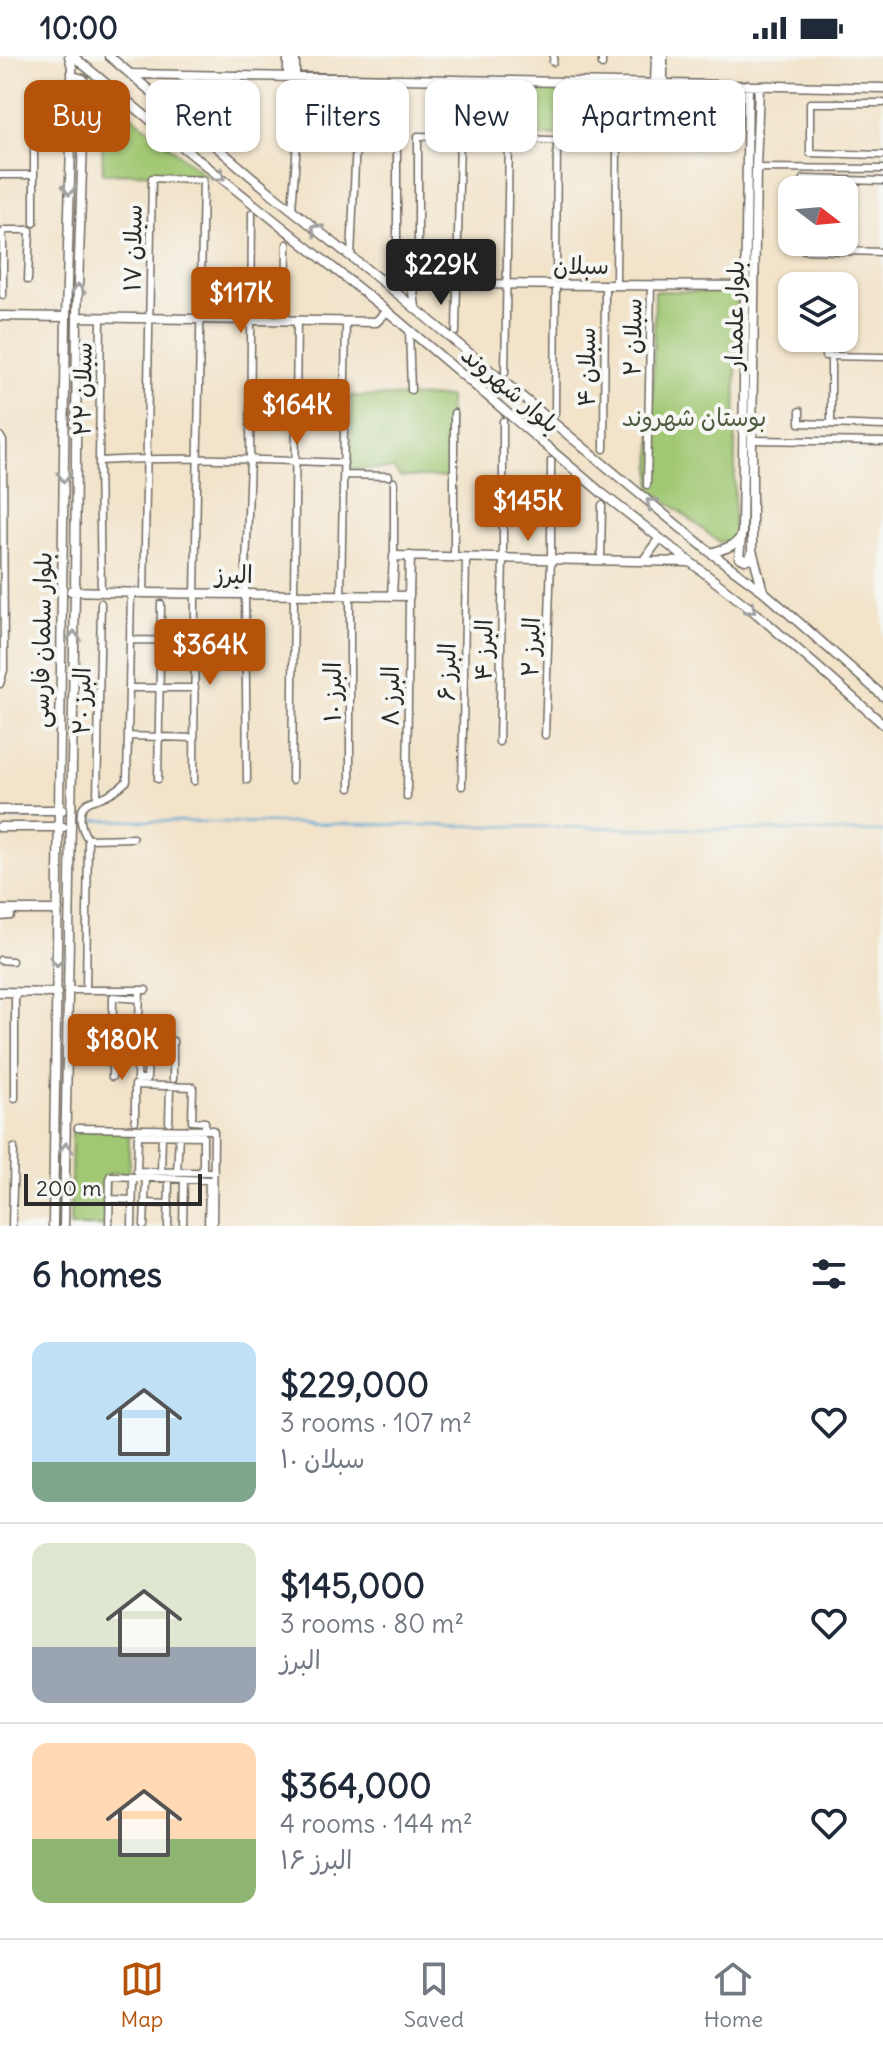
<!DOCTYPE html>
<html lang="en">
<head>
<meta charset="utf-8">
<style>
	:root { --surface:#fff; --page:#f2f2f3; --text:#1f2937; --muted:#747a83; --line:#e0e1e3; --accent:#b45309 }
	body { margin:0; font-family:Delius,"Playpen Sans Arabic",sans-serif; background:var(--page); color:var(--text); height:100vh; display:flex; flex-direction:column; font-size:30px; white-space:nowrap }
	* { box-sizing:border-box; margin:0 }
	p { font-size:26px; color:var(--muted) }
	.icon { flex:none; width:44px; height:44px; fill:none; stroke:currentColor; stroke-width:2; stroke-linecap:round; stroke-linejoin:round }
	.map { position:relative; height:1170px; overflow:hidden }
	.details { display:flex; flex-direction:column; background:var(--surface); flex:1 }
	.details>* { flex:none }
	.guide { position:absolute; left:24px; top:24px; width:836px; height:72px; display:flex; gap:16px }
	.needle { width:52px; rotate:106deg }
	.tools { position:absolute; left:778px; top:120px; display:grid; gap:16px }
	.tools a { display:grid; place-items:center; width:80px; height:80px; border-radius:16px; background:var(--surface); box-shadow:0 2px 6px #0004; font-size:40px }
	.scale { position:absolute; left:24px; bottom:20px; width:178px; box-sizing:border-box; padding-left:8px; border:4px solid #2b2b2b; border-top:0; font-size:22px; line-height:28px; white-space:nowrap; color:#2b2b2b; -webkit-text-stroke:6px #f6f6f2; paint-order:stroke }
	.price { position:absolute; translate:-50% -68px; padding:0 18px; border-radius:8px; background:var(--accent); color:#fff; font-size:26px; line-height:52px; filter:drop-shadow(0 2px 4px #0008) }
	.price::after { content:''; position:absolute; left:50%; top:48px; width:24px; height:18px; margin-left:-12px; background:inherit; clip-path:polygon(0 0,100% 0,50% 100%) }
	.price.selected { background:#222; color:#fff }
	ul { padding:0; list-style:none }
	li { display:flex; align-items:center; gap:24px; height:200px; padding:0 32px }
	li+li { border-top:2px solid var(--line) }
	li span { display:grid; place-items:center; flex:none; width:224px; height:160px; border-radius:16px; color:#555 }
	li>.icon { margin-inline-start:auto }
	span .icon { width:96px; height:96px; fill:#fffc; stroke-width:1 }
	li b { font-size:34px }
	h2 { display:flex; justify-content:space-between; align-items:center; height:96px; padding:0 32px; font-size:34px }
	.pill { padding:0 28px; border-radius:16px; background:var(--surface); box-shadow:0 2px 6px #0004; font-size:28px; line-height:72px }
	.pill.selected { background:var(--accent); color:#fff }
	.status { display:flex; justify-content:space-between; align-items:center; height:56px; padding:0 40px; background:var(--surface); direction:ltr }
	.status svg { height:22px; fill:currentColor }
	.menu { display:flex; justify-content:space-around; align-items:center; height:112px; border-top:2px solid var(--line); background:var(--surface); font-size:22px; color:var(--muted) }
	.menu a { display:grid; justify-items:center; gap:4px }
	.menu .selected { color:var(--accent) }
	.map>svg:first-child { display:block }
	.green { fill:#a0c772; stroke:#66794e; stroke-width:2 }
	.lines { fill:none; stroke-linecap:round; stroke-linejoin:round }
	.stream { stroke:#5ea5d4; stroke-width:2 }
	.street-casing { stroke:#716b62; stroke-width:9 }
	.secondary-casing { stroke:#716b62; stroke-width:11 }
	.street { stroke:#fff; stroke-width:6 }
	.secondary { stroke:#fff; stroke-width:8 }
	.oneway { stroke:#a0a0a0 }
	.labels { text-anchor:middle; dominant-baseline:central; stroke-width:8; stroke-linejoin:round; paint-order:stroke }
	.street-label { font-size:24px; fill:#2b2b2b; stroke:#f6f6f2 }
	.park-label { font-size:24px; fill:#4e5a40; stroke:#f6f6f2 }
</style>
</head>
<body>
<div class="status"><b>10:00</b><svg viewBox="0 0 49 12"><path d="M0 12V9h3v3zM5 12V6h3v6zM10 12V3h3v9zM15 12V0h3v12zM26 1h20v11H26zM47 4h2v5h-2z"/></svg></div>
<div class="map">
<svg width="883" height="1170" viewBox="0 0 883 1170">
	<rect width="100%" height="100%" fill="#f6f6f2"/>
	<filter id="ink" filterUnits="userSpaceOnUse"><feTurbulence type="fractalNoise" baseFrequency=".0125" numOctaves="2"/><feDisplacementMap in="SourceGraphic" scale="16" xChannelSelector="R" yChannelSelector="G"/><feConvolveMatrix kernelMatrix="1 2 1 2 8 2 1 2 1" color-interpolation-filters="sRGB"/></filter>
	<filter id="wash" filterUnits="userSpaceOnUse"><feTurbulence type="fractalNoise" baseFrequency=".006" numOctaves="4" result="noise"/><feDisplacementMap in="SourceGraphic" scale="32" xChannelSelector="R" yChannelSelector="G"/><feGaussianBlur stdDeviation="1.8" result="paint"/><feColorMatrix in="noise" values="0 0 0 0 0 0 0 0 0 0 0 0 0 0 0 0 0 1.4 0 .05"/><feComposite in="paint" operator="in"/></filter>
	<g filter="url(#wash)">
		<rect width="100%" height="100%" fill="#f2e3c9"/>
		<path class="green" d="M 744,34 L 743,57 L 620,56 L 618,80 L 507,79 L 509,35 Z
			M 110,48 L 120,50 L 206,120 L 139,117 L 103,118 L 101,53 Z
			M 655,235 L 737,236 L 734,479 L 728,485 L 719,486 L 651,433 Z
			M 351,340 L 449,341 L 450,421 L 400,421 L 394,413 L 351,413 Z
			M 72,1073 L 129,1074 L 129,1117 L 108,1118 L 106,1170 L 70,1170 Z"/>
		<g class="lines">
			<path class="stream" d="M 0,762 L 48,763
				M 83,764 L 883,776"/>
		</g>
	</g>
	<g filter="url(#ink)">
		<g class="lines">
			<defs>
				<path id="street" d="M 553,6 L 554,0
					M 602,9 L 602,0
					M 883,47 L 810,47 L 810,97 L 883,99
					M 756,112 L 883,113
					M 0,119 L 34,119
					M 804,123 L 883,125
					M 292,154 L 299,59 L 357,61 L 351,201
					M 34,167 L 34,77 L 71,77
					M 0,178 L 3,183 L 3,239
					M 2,179 L 5,174 L 30,174 L 28,224
					M 804,194 L 883,196
					M 418,213 L 418,80 L 617,86 L 616,229
					M 397,224 L 397,40
					M 286,264 L 287,188
					M 409,274 L 411,334
					M 456,276 L 460,81
					M 825,300 L 883,301
					M 831,301 L 831,368
					M 505,317 L 509,83
					M 800,355 L 800,367 L 883,370
					M 454,357 L 454,502
					M 555,357 L 557,84
					M 0,380 L 3,385 L 4,614 L 0,628
					M 752,384 L 883,386
					M 604,393 L 605,229
					M 99,405 C 181,400 263,404 344,407
					M 344,419 L 389,420
					M 647,429 L 651,229
					M 394,500 L 394,426
					M 601,503 L 602,449
					M 101,536 L 99,405 L 101,261
					M 144,537 L 152,122 L 203,124 L 195,538 L 194,725
					M 341,540 L 346,265
					M 350,540 L 350,732
					M 130,584 L 195,585
					M 129,632 L 195,632
					M 545,679 L 551,503 L 551,405
					M 128,680 L 194,682
					M 499,686 L 503,502 L 503,365
					M 158,723 L 161,548
					M 247,724 L 245,539 L 250,404 L 252,157
					M 292,724 L 297,264
					M 462,730 L 466,502
					M 407,741 L 409,540
					M 97,743 L 101,547
					M 88,783 C 81,773 76,755 87,747 C 91,744 96,744 100,742 C 111,738 119,733 127,725 L 131,537
					M 0,861 L 11,860
					M 0,904 L 12,905
					M 68,934 L 146,934
					M 86,934 L 88,783 L 133,782
					M 140,934 L 137,1023 L 147,1023 L 149,984
					M 146,984 L 173,985 L 173,1023
					M 145,1004 L 173,1006
					M 112,1021 L 113,941 L 140,943
					M 15,1042 L 15,936
					M 135,1065 L 135,1029 L 193,1031 L 192,1065 L 205,1066 L 205,1074
					M 169,1066 L 170,1030
					M 78,1072 L 213,1074 L 214,1076 L 213,1170
					M 161,1115 L 162,1080
					M 177,1116 L 179,1079
					M 203,1116 L 203,1080 L 138,1079 L 137,1115 C 163,1116 188,1116 214,1116
					M 109,1143 L 132,1144
					M 145,1147 L 169,1148
					M 12,1170 L 14,1092
					M 109,1170 L 110,1120 L 209,1124 L 208,1170
					M 132,1170 L 133,1121
					M 144,1170 L 146,1122
					M 168,1170 L 169,1123
					M 183,1170 L 184,1123"/>
				<path id="secondary" d="M 73,0 L 184,92 L 387,255 L 603,438 L 757,558 L 883,668
					M 109,0 L 271,137 L 399,239 L 711,497 L 763,535 L 883,640
					M 132,18 L 883,32
					M 288,20 L 288,0
					M 295,21 L 295,0
					M 72,25 L 76,21 L 83,23 L 84,47
					M 655,28 L 656,0
					M 663,28 L 663,0
					M 759,30 L 756,112 L 752,384 L 752,494 L 763,535
					M 176,58 C 175,41 179,27 195,20
					M 379,223 L 457,228 L 749,230
					M 415,251 L 413,236 L 418,225
					M 0,260 L 66,261
					M 77,261 L 376,266 L 387,255
					M 531,372 L 538,375 L 547,375 L 547,367 L 544,363
					M 741,482 L 739,501 L 745,504 L 750,502 L 752,495
					M 711,497 C 723,493 739,490 742,477 L 748,29
					M 644,504 L 659,483
					M 71,535 L 144,537 L 409,540 L 410,500
					M 392,540 L 394,500 L 688,506
					M 0,754 L 62,754
					M 0,771 L 63,771
					M 0,854 L 58,854
					M 0,936 L 57,937
					M 53,1170 L 66,261 L 72,53 L 72,11 L 69,0
					M 64,1170 L 75,535 L 77,261 L 84,55 C 85,34 98,32 115,35"/>
			</defs>
			<use href="#street" class="street-casing"/>
			<use href="#secondary" class="secondary-casing"/>
			<use href="#street" class="street"/>
			<use href="#secondary" class="secondary"/>
		</g>
		<defs><path id="oneway-chevron" d="M-2-3.5L2.5 0L-2 3.5" fill="none" stroke-width="1.6" stroke-linecap="round" stroke-linejoin="round" transform="scale(2)"/></defs>
		<g class="oneway">
			<use href="#oneway-chevron" transform="translate(220 120) rotate(38)"/>
			<use href="#oneway-chevron" transform="translate(69 134) rotate(92)"/>
			<use href="#oneway-chevron" transform="translate(316 173) rotate(-141)"/>
			<use href="#oneway-chevron" transform="translate(78 233) rotate(-89)"/>
			<use href="#oneway-chevron" transform="translate(64 421) rotate(91)"/>
			<use href="#oneway-chevron" transform="translate(651 447) rotate(-141)"/>
			<use href="#oneway-chevron" transform="translate(751 553) rotate(38)"/>
			<use href="#oneway-chevron" transform="translate(74 580) rotate(-89)"/>
			<use href="#oneway-chevron" transform="translate(57 905) rotate(91)"/>
			<use href="#oneway-chevron" transform="translate(66 1092) rotate(-89)"/>
		</g>
	</g>
	<g class="labels">
		<g class="street-label">
			<text transform="translate(132 192) rotate(-89)">سبلان ۱۷</text>
			<text x="581" y="209">سبلان</text>
			<text transform="translate(734 259) rotate(-89)">بلوار علمدار</text>
			<text transform="translate(632 281) rotate(-89)">سبلان ۲</text>
			<text transform="translate(586 311) rotate(-90)">سبلان ۴</text>
			<text transform="translate(82 333) rotate(-89)">سبلان ۲۲</text>
			<text transform="translate(511 333) rotate(40)">بلوار شهروند</text>
			<text x="234" y="518">البرز</text>
			<text transform="translate(41 584) rotate(-89)">بلوار سلمان فارسی</text>
			<text transform="translate(530 591) rotate(-88)">البرز ۲</text>
			<text transform="translate(483 594) rotate(-89)">البرز ۴</text>
			<text transform="translate(446 616) rotate(-89)">البرز ۶</text>
			<text transform="translate(332 636) rotate(-90)">البرز ۱۰</text>
			<text transform="translate(390 640) rotate(-90)">البرز ۸</text>
			<text transform="translate(81 645) rotate(-89)">البرز ۲۰</text>
		</g>
		<g class="park-label">
			<text x="694" y="361">بوستان شهروند</text>
		</g>
	</g>
</svg>
<div class="tools">
<a><svg class="needle" viewBox="-14 -14 28 28"><path d="M0-13l5 13h-10z" fill="#e53935"/><path d="M0 13l5-13h-10z" fill="#747a83"/></svg></a>
<a><svg class="icon" aria-label="layers" viewBox="0 0 24 24"><path d="M12 4l9 5-9 5-9-5zM3 14l9 5 9-5"/></svg></a>
</div>
<div class="scale">200 m</div>
<b class="price selected" style="left:441px;top:251px">$229K</b>
<b class="price" style="left:241px;top:279px">$117K</b>
<b class="price" style="left:297px;top:391px">$164K</b>
<b class="price" style="left:528px;top:487px">$145K</b>
<b class="price" style="left:210px;top:631px">$364K</b>
<b class="price" style="left:122px;top:1026px">$180K</b>
<div class="guide">
<a class="pill selected">Buy</a>
<a class="pill">Rent</a>
<a class="pill">Filters</a>
<a class="pill">New</a>
<a class="pill">Apartment</a>
</div>
</div>
<section class="details">
<h2>6 homes<svg class="icon" aria-label="filters" viewBox="0 0 24 24"><path d="M4 7h16M4 17h16"/><circle cx="9" cy="7" r="2"/><circle cx="15" cy="17" r="2"/></svg></h2>
<ul>
<li><span style="background:linear-gradient(#bfe0f5 75%,#7fa58c 0)"><svg class="icon" aria-label="home" viewBox="0 0 24 24"><path d="M3 11l9-7 9 7M6 9v11h12V9"/></svg></span><div><b>$229,000</b><p>3 rooms · 107 m²</p><p>سبلان ۱۰</p></div><svg class="icon" aria-label="heart" viewBox="0 0 24 24"><path d="M12 20l-8-8c-3-5 5-10 8-4 3-6 11-1 8 4z"/></svg></li>
<li><span style="background:linear-gradient(#dfe7d0 65%,#9aa5b1 0)"><svg class="icon" aria-label="home" viewBox="0 0 24 24"><path d="M3 11l9-7 9 7M6 9v11h12V9"/></svg></span><div><b>$145,000</b><p>3 rooms · 80 m²</p><p>البرز</p></div><svg class="icon" aria-label="heart" viewBox="0 0 24 24"><path d="M12 20l-8-8c-3-5 5-10 8-4 3-6 11-1 8 4z"/></svg></li>
<li><span style="background:linear-gradient(#ffd9b3 60%,#8fb573 0)"><svg class="icon" aria-label="home" viewBox="0 0 24 24"><path d="M3 11l9-7 9 7M6 9v11h12V9"/></svg></span><div><b>$364,000</b><p>4 rooms · 144 m²</p><p>البرز ۱۶</p></div><svg class="icon" aria-label="heart" viewBox="0 0 24 24"><path d="M12 20l-8-8c-3-5 5-10 8-4 3-6 11-1 8 4z"/></svg></li>
</ul>
</section>
<nav class="menu">
<a class="selected"><svg class="icon" aria-label="map" viewBox="0 0 24 24"><path d="M3 6l6-2 6 2 6-2v14l-6 2-6-2-6 2zM9 4v14M15 6v14"/></svg>Map</a>
<a><svg class="icon" aria-label="saved" viewBox="0 0 24 24"><path d="M7 4h10v16l-5-4-5 4z"/></svg>Saved</a>
<a><svg class="icon" aria-label="home" viewBox="0 0 24 24"><path d="M3 11l9-7 9 7M6 9v11h12V9"/></svg>Home</a>
</nav>
</body>
</html>
